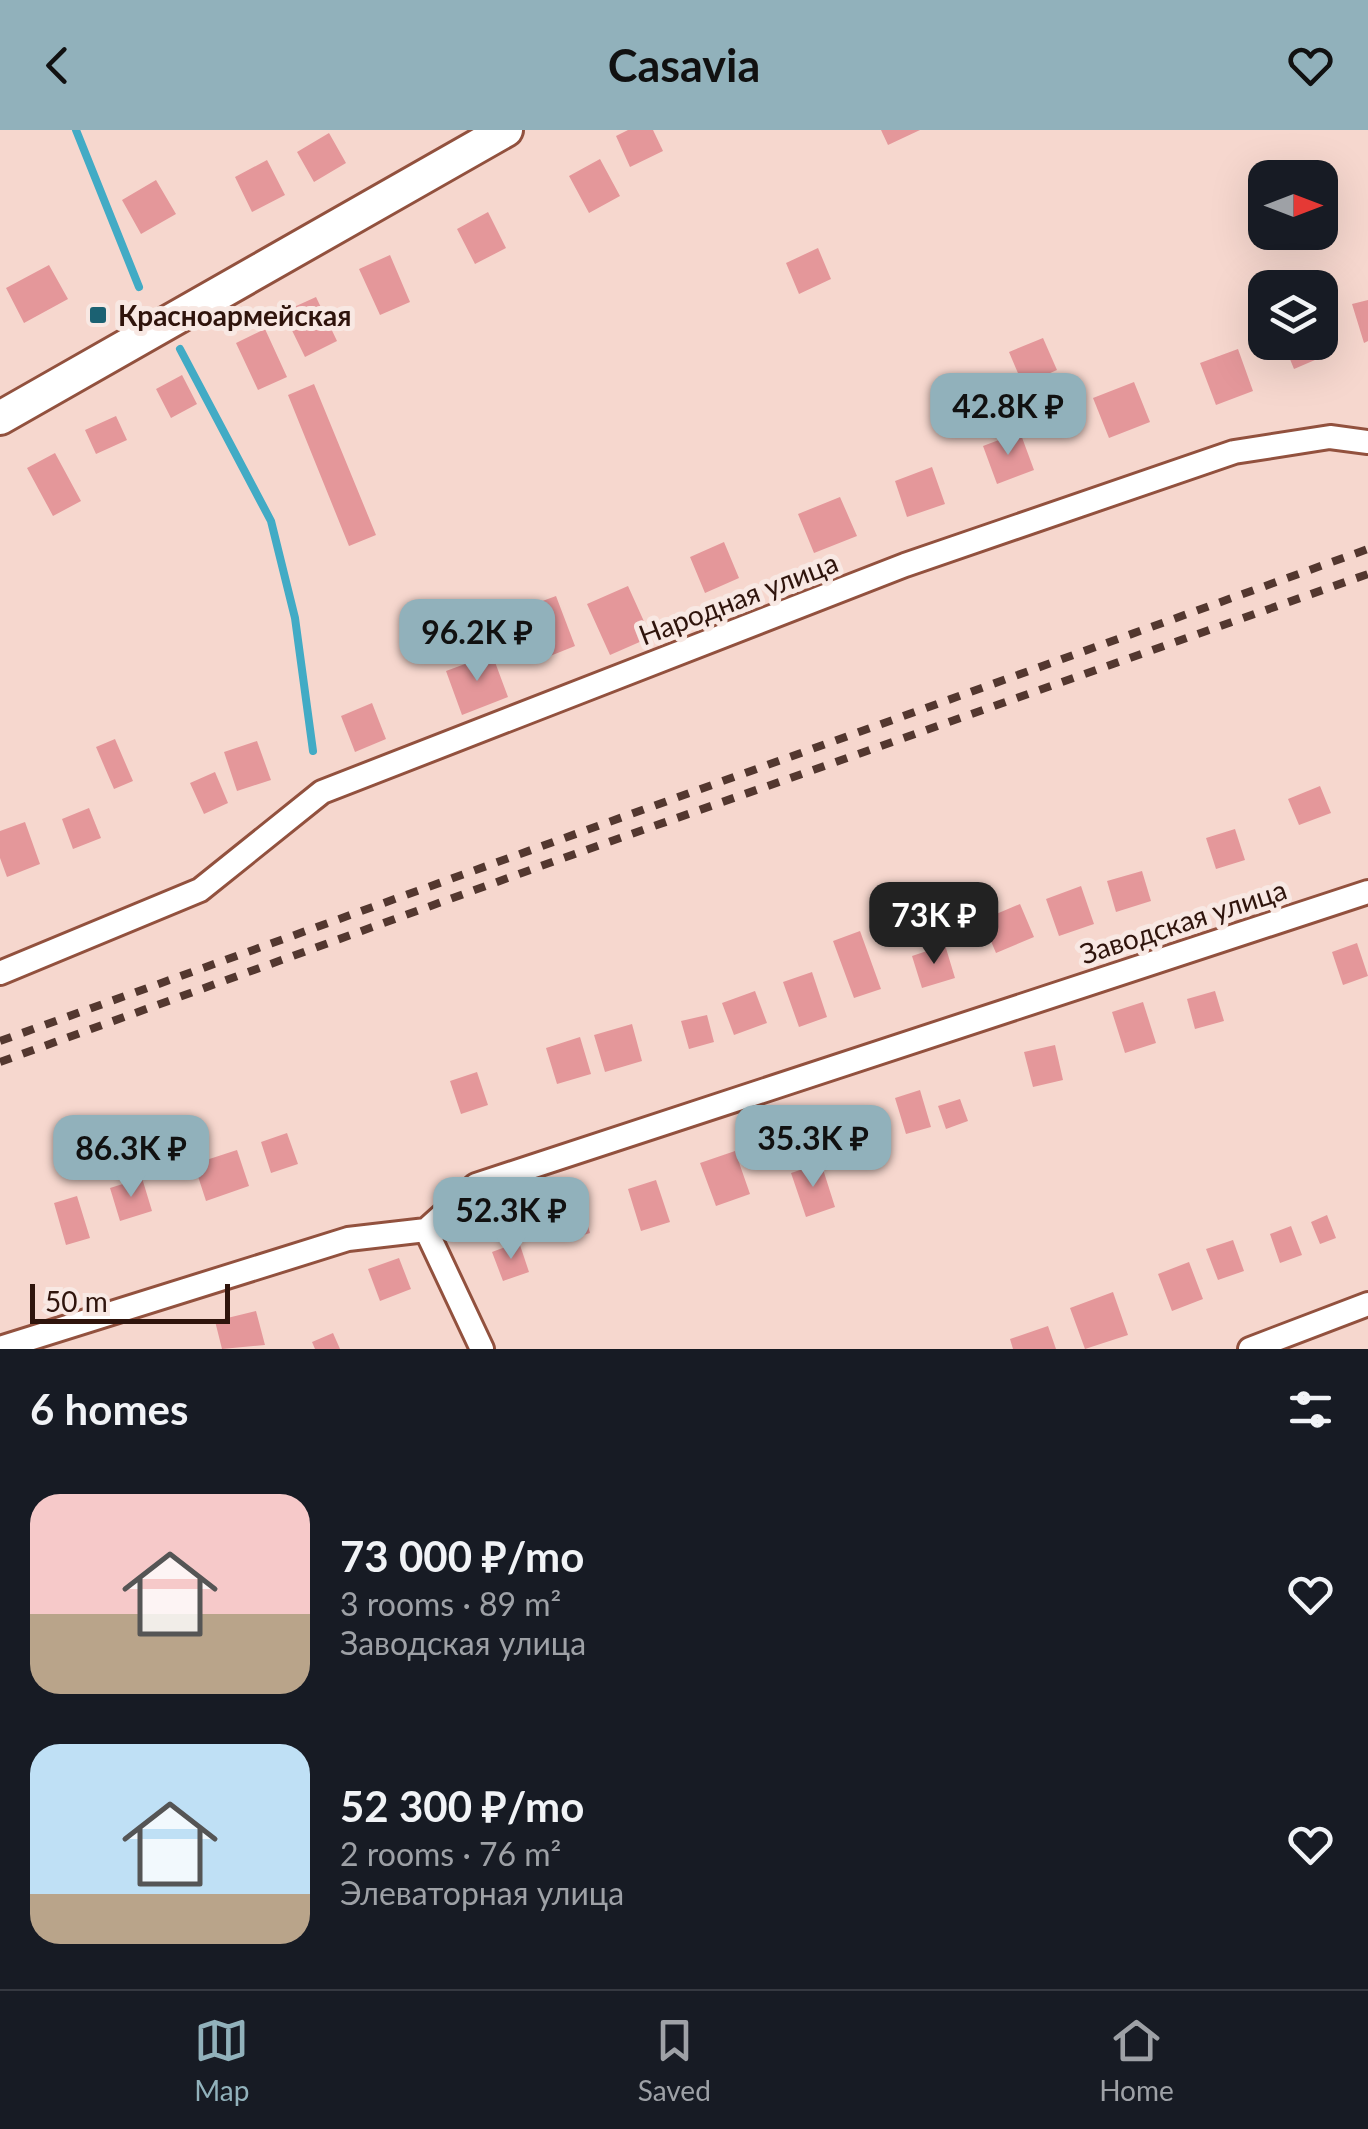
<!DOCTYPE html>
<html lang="en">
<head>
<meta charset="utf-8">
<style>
	:root { --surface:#171b24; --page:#242831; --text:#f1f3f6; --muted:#9ea1a6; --line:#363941; --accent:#91b1bb }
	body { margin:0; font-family:Lato,sans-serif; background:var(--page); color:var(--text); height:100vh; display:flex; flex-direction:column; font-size:38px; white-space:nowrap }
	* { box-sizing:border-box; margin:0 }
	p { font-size:32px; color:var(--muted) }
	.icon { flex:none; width:55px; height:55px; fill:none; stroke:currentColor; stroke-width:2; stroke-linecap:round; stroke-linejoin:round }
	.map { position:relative; height:1219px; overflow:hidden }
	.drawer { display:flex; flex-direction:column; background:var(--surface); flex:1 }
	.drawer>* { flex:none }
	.needle { width:65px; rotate:90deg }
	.controls { position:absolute; left:1248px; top:30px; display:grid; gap:20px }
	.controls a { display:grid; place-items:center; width:90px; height:90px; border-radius:20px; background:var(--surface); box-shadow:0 10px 40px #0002; font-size:50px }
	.scale { position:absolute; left:30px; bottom:25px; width:200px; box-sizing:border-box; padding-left:10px; border:5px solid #2f140c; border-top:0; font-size:28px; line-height:35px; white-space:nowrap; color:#2f140c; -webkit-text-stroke:8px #f8e8e3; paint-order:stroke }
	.price { position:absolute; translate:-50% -85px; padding:0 22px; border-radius:20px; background:var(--accent); color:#111; font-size:32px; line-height:65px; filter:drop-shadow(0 2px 5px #0008) }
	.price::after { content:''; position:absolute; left:50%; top:60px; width:30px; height:22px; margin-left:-15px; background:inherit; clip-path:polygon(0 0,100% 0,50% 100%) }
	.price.current { background:#222; color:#fff }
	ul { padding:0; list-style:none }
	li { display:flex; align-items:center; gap:30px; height:250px; padding:0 30px }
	li span { display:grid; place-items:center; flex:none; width:280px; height:200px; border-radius:30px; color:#555 }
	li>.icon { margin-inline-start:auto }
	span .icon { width:120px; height:120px; fill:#fffc; stroke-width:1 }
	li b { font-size:42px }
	h2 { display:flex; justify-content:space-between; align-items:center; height:120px; padding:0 30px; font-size:42px }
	header { display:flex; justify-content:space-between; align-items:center; height:130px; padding:0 30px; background:var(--accent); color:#111; font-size:45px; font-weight:700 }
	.tabs { display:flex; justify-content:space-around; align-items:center; height:140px; border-top:2px solid var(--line); background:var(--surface); font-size:28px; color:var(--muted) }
	.tabs a { display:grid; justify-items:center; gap:5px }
	.tabs .current { color:var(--accent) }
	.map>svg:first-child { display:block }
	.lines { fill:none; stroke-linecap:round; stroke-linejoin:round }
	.stream { stroke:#42abc5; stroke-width:8 }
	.building { fill:#e4979a }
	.street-casing { stroke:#92513e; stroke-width:28 }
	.secondary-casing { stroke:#92513e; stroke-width:38 }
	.street { stroke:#fff; stroke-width:22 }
	.secondary { stroke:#fff; stroke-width:32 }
	.rail { stroke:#53372f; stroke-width:8; stroke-dasharray:12 12; stroke-linecap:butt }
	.poi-dot { fill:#1b6172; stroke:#f8e8e3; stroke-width:4 }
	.labels { text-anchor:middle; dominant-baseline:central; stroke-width:10; stroke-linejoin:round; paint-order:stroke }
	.poi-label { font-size:28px; font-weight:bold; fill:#2f140c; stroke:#f8e8e3; text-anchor:start }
	.street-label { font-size:28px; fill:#2f140c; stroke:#f8e8e3 }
</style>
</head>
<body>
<header><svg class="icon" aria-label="back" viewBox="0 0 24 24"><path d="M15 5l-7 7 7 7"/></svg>Casavia<svg class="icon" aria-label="heart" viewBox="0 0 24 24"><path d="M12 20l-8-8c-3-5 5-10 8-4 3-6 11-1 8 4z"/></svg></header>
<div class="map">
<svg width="1368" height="1219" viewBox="0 0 1368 1219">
	<rect width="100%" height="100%" fill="#f6d7ce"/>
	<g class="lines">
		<path class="stream" d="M 76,0 L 139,157
			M 180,219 L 271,391 L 295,488 L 313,621"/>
	</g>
	<path class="building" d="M 628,0 L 653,0 L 663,21 L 630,37 L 616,6 Z
		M 881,0 L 920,0 L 888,15 Z
		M 329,3 L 346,33 L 314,52 L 297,22 Z
		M 600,29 L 620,66 L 589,83 L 569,46 Z
		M 267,30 L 285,65 L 252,82 L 235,47 Z
		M 156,50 L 176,84 L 141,104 L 122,70 Z
		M 488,82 L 506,118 L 475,134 L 457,99 Z
		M 818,118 L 831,149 L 799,164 L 786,133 Z
		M 390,125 L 410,172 L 380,185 L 359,139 Z
		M 49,135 L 68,169 L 24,193 L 6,158 Z
		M 316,167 L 337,211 L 305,227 L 283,182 Z
		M 1368,170 L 1368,211 L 1364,213 L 1352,174 Z
		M 265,199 L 287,247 L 258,260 L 236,213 Z
		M 1320,203 L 1329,224 L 1294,239 L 1283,212 L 1320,212 Z
		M 1043,208 L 1057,240 L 1023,255 L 1009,222 Z
		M 1238,219 L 1253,261 L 1216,275 L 1200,233 Z
		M 182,245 L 197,274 L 171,288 L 156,259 Z
		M 1134,252 L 1150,292 L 1109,308 L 1093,268 Z
		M 314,254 L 376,405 L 349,416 L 288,265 Z
		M 116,286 L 127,310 L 96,324 L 85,300 Z
		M 1020,302 L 1034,340 L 997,354 L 983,316 Z
		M 55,323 L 81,371 L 53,386 L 27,338 Z
		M 932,337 L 945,374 L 907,387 L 895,351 Z
		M 840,367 L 857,406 L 814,423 L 798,384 Z
		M 724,412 L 739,448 L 705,463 L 690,427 Z
		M 628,456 L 651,507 L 610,525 L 587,474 Z
		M 556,466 L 575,516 L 530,534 L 510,483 Z
		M 492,524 L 508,567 L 462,585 L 446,541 Z
		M 372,573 L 386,609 L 355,622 L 341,586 Z
		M 115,609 L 133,651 L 114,659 L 96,617 Z
		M 257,611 L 271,650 L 237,661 L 224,622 Z
		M 215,642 L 228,673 L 204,684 L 190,653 Z
		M 1320,656 L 1331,683 L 1299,695 L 1288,669 Z
		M 89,678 L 101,708 L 73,719 L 62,689 Z
		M 25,692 L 40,734 L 7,747 L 0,728 L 0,701 Z
		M 1235,699 L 1245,730 L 1216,739 L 1206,708 Z
		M 1142,741 L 1151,771 L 1116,782 L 1107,751 Z
		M 1081,756 L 1094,794 L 1059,806 L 1046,769 Z
		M 1020,774 L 1034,807 L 996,823 L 982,790 Z
		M 860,801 L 881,859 L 854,868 L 833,811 Z
		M 1357,813 L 1368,846 L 1343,855 L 1332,822 Z
		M 945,815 L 955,848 L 922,858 L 912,826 Z
		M 812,842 L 827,887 L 799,897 L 783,852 Z
		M 755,861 L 767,893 L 734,905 L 722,873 Z
		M 1215,861 L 1224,891 L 1195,899 L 1187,869 Z
		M 1143,872 L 1156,913 L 1125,923 L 1112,882 Z
		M 707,885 L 714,912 L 689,919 L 681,891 Z
		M 632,894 L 642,931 L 605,942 L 594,905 Z
		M 580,907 L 591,944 L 557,954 L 546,918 Z
		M 1055,915 L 1063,950 L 1033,957 L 1024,922 Z
		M 477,942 L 488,975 L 461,984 L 450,951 Z
		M 920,960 L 931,997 L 906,1004 L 895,968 Z
		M 960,969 L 968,991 L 946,999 L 938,976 Z
		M 854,977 L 865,1011 L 844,1017 L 834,983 Z
		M 287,1003 L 298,1034 L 271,1043 L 261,1012 Z
		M 237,1020 L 249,1056 L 206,1071 L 194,1034 Z
		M 735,1021 L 750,1064 L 716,1076 L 700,1033 Z
		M 821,1033 L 835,1077 L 806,1087 L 791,1043 Z
		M 142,1048 L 152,1081 L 120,1091 L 110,1058 Z
		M 656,1050 L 670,1092 L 641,1101 L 628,1059 Z
		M 77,1066 L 90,1108 L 66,1115 L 54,1073 Z
		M 580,1069 L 590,1103 L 564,1111 L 554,1077 Z
		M 1327,1085 L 1336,1108 L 1320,1114 L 1311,1092 Z
		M 1291,1096 L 1302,1125 L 1280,1133 L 1270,1104 Z
		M 1233,1110 L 1244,1141 L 1218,1150 L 1206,1119 Z
		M 519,1112 L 529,1142 L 503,1151 L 492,1122 Z
		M 399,1128 L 411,1159 L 380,1171 L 368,1139 Z
		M 1189,1132 L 1203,1169 L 1172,1181 L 1158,1144 Z
		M 1113,1162 L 1128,1205 L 1085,1219 L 1070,1178 Z
		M 256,1181 L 265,1215 L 222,1219 L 215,1191 Z
		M 1048,1196 L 1056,1219 L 1013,1219 L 1010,1209 Z
		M 333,1203 L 340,1219 L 315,1219 L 312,1212 Z"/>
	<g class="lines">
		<defs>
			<path id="street" d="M 0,843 L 200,760 L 322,662 L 905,435 L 1234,322 L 1330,307 L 1368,312
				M 426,1100 L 482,1219
				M 0,1218 L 348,1109 L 426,1100 L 476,1055 L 1368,762
				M 1250,1219 L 1368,1174"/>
			<path id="secondary" d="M 0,288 L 506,0"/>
		</defs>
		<use href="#street" class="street-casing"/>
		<use href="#secondary" class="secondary-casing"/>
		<use href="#street" class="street"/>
		<use href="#secondary" class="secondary"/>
		<path class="rail" d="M 0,911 L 1368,419
			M 0,932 L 541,736 L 1368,444"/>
	</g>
	<rect class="poi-dot" x="88" y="175" width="20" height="20" rx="5"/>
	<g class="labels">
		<g class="poi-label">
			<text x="118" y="185">Красноармейская</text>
		</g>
		<g class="street-label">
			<text transform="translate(738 468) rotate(-21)">Народная улица</text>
			<text transform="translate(1183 791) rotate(-18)">Заводская улица</text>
		</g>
	</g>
</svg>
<div class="controls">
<a><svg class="needle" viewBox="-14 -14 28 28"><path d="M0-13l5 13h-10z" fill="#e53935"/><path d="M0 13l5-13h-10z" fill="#9ea1a6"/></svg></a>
<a><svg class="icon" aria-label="layers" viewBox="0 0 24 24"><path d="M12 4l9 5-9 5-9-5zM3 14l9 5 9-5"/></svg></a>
</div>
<div class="scale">50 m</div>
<b class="price" style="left:1008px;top:328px">42.8K ₽</b>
<b class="price" style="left:477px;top:554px">96.2K ₽</b>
<b class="price current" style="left:934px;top:837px">73K ₽</b>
<b class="price" style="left:813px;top:1060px">35.3K ₽</b>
<b class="price" style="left:131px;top:1070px">86.3K ₽</b>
<b class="price" style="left:511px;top:1132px">52.3K ₽</b>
</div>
<section class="drawer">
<h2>6 homes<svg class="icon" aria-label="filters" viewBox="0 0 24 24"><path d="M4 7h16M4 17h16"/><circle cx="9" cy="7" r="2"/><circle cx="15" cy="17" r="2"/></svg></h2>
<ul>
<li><span style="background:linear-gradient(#f6c9c9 60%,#b9a48a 0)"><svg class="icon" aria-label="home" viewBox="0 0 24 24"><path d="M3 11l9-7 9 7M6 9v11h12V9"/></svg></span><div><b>73 000 ₽/mo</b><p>3 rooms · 89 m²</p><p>Заводская улица</p></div><svg class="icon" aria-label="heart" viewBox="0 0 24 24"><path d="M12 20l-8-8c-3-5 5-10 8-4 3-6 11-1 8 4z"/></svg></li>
<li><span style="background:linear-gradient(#bfe0f5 75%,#b9a48a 0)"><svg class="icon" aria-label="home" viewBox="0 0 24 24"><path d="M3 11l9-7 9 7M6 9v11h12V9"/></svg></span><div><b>52 300 ₽/mo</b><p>2 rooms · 76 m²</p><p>Элеваторная улица</p></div><svg class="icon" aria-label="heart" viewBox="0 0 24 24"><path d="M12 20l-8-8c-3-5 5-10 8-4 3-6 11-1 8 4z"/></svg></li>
</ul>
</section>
<nav class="tabs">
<a class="current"><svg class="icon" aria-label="map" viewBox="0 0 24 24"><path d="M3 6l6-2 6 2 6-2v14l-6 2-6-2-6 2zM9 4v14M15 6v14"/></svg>Map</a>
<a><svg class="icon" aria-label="saved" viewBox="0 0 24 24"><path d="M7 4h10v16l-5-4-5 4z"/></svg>Saved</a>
<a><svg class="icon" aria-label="home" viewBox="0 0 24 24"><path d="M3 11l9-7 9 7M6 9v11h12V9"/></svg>Home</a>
</nav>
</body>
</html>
